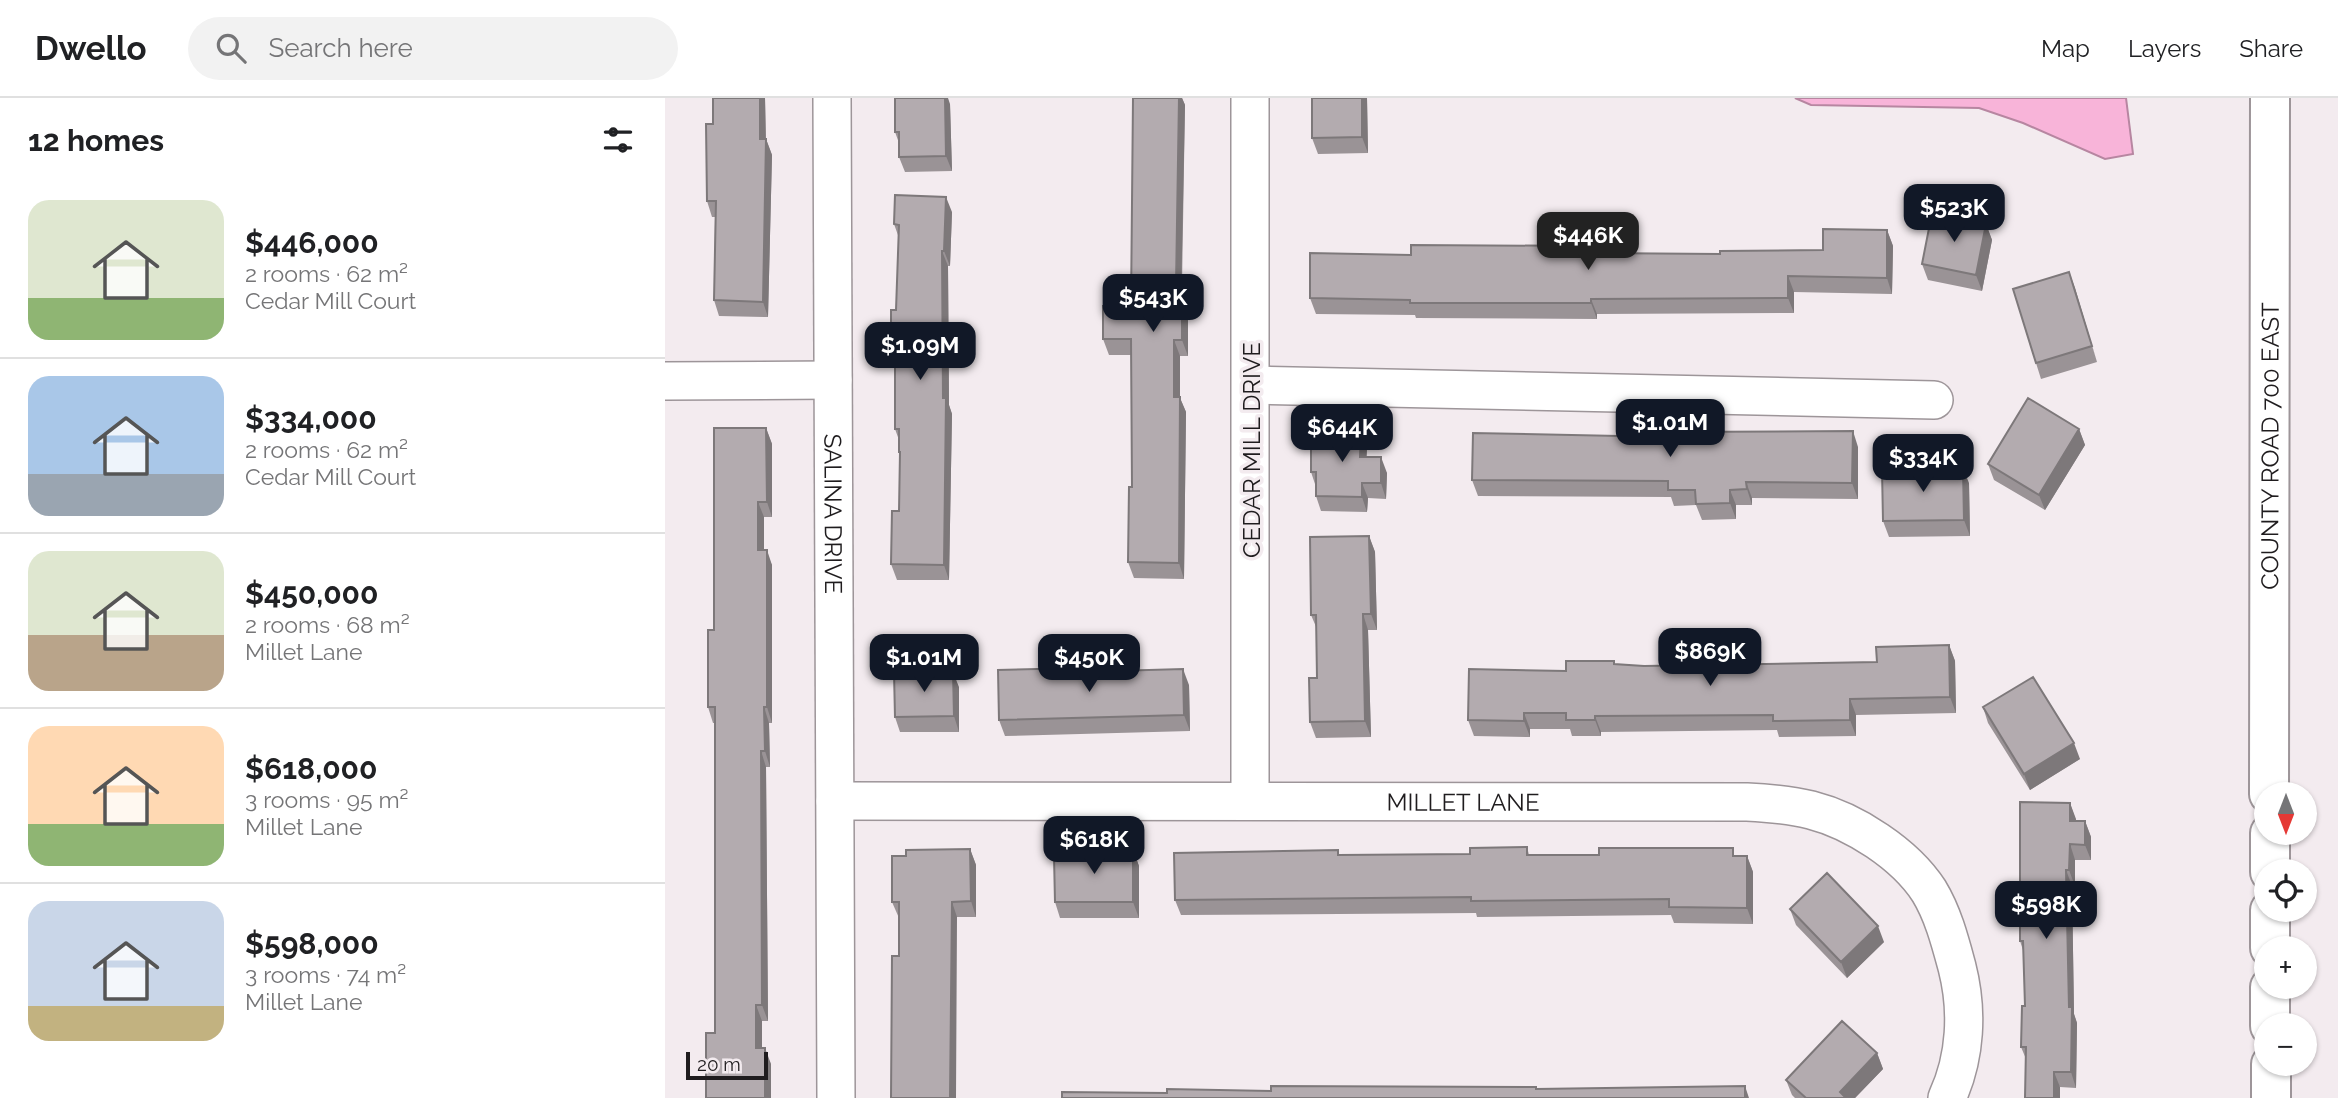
<!DOCTYPE html>
<html lang="en">
<head>
<meta charset="utf-8">
<style>
	:root { --surface:#fff; --page:#f2f2f2; --text:#202124; --muted:#757577; --line:#e0e0e0; --accent:#111827 }
	body { margin:0; font-family:Raleway,sans-serif; background:var(--page); color:var(--text); height:100vh; display:flex; flex-direction:column; font-size:26px; white-space:nowrap }
	* { box-sizing:border-box; margin:0 }
	p { font-size:23px; color:var(--muted) }
	.icon { flex:none; width:38px; height:38px; fill:none; stroke:currentColor; stroke-width:2; stroke-linecap:round; stroke-linejoin:round }
	.map { position:relative; flex:1; overflow:hidden }
	.details { display:flex; flex-direction:column; background:var(--surface); width:665px }
	.details>* { flex:none }
	.needle { width:46px; rotate:180deg }
	.tools { position:absolute; left:1589px; top:684px; display:grid; gap:14px }
	.tools a { display:grid; place-items:center; width:63px; height:63px; border-radius:50%; background:var(--surface); box-shadow:0 2px 5px #0004; font-size:35px }
	.scale { position:absolute; left:21px; bottom:18px; width:82px; box-sizing:border-box; padding-left:7px; border:4px solid #1f1c1e; border-top:0; font-size:19px; line-height:24px; white-space:nowrap; color:#1f1c1e; -webkit-text-stroke:5px #f3ebef; paint-order:stroke }
	.price { position:absolute; translate:-50% -60px; padding:0 16px; border-radius:14px; background:var(--accent); color:#fff; font-size:23px; line-height:46px; filter:drop-shadow(0 2px 4px #0008) }
	.price::after { content:''; position:absolute; left:50%; top:42px; width:21px; height:16px; margin-left:-10px; background:inherit; clip-path:polygon(0 0,100% 0,50% 100%) }
	.price.selected { background:#222; color:#fff }
	ul { padding:0; list-style:none }
	li { display:flex; align-items:center; gap:21px; height:175px; padding:0 28px }
	li+li { border-top:2px solid var(--line) }
	li span { display:grid; place-items:center; flex:none; width:196px; height:140px; border-radius:21px; color:#555 }
	li>.icon { margin-inline-start:auto }
	span .icon { width:84px; height:84px; fill:#fffc; stroke-width:1 }
	li b { font-size:30px }
	h2 { display:flex; justify-content:space-between; align-items:center; height:84px; padding:0 28px; font-size:30px }
	header { display:flex; align-items:center; gap:42px; box-sizing:border-box; height:98px; padding:0 35px; background:var(--surface); border-bottom:2px solid var(--line) }
	header strong { font-size:33px }
	nav { display:flex; gap:38px; margin-inline-start:auto; font-size:24px }
	.search { width:490px; height:63px; background:var(--page); display:flex; align-items:center; gap:18px; box-sizing:border-box; padding:0 24px; border-radius:38px; color:var(--muted); font-size:26px }
	main { display:flex; flex:1; min-height:0 }
	.map>svg:first-child { display:block }
	.water { fill:#f8b4d9; stroke:#b786a1; stroke-width:2 }
	.lines { fill:none; stroke-linecap:round; stroke-linejoin:round }
	.minor-casing { stroke:#9d9599; stroke-width:40 }
	.major-casing { stroke:#9d9599; stroke-width:42 }
	.minor { stroke:#fff; stroke-width:37 }
	.major { stroke:#fff; stroke-width:38 }
	.wall { fill:#9a9396 }
	.shaded-wall { fill:#7d787a }
	.building { fill:#b3abaf; stroke:#7d787a; stroke-width:2 }
	.labels { text-anchor:middle; dominant-baseline:central; stroke-width:7; stroke-linejoin:round; paint-order:stroke }
	.street-label { font-size:24px; fill:#1f1c1e; stroke:#f3ebef }
</style>
</head>
<body>
<header>
<strong>Dwello</strong>
<div class="search"><svg class="icon" aria-label="search" viewBox="0 0 24 24"><circle cx="10" cy="10" r="6"/><path d="M15 15l6 6"/></svg>Search here</div>
<nav><a>Map</a><a>Layers</a><a>Share</a></nav>
</header>
<main>
<section class="details">
<h2>12 homes<svg class="icon" aria-label="filters" viewBox="0 0 24 24"><path d="M4 7h16M4 17h16"/><circle cx="9" cy="7" r="2"/><circle cx="15" cy="17" r="2"/></svg></h2>
<ul>
<li><span style="background:linear-gradient(#dfe7d0 70%,#8fb573 0)"><svg class="icon" aria-label="home" viewBox="0 0 24 24"><path d="M3 11l9-7 9 7M6 9v11h12V9"/></svg></span><div><b>$446,000</b><p>2 rooms · 62 m²</p><p>Cedar Mill Court</p></div></li>
<li><span style="background:linear-gradient(#a9c7e8 70%,#9aa5b1 0)"><svg class="icon" aria-label="home" viewBox="0 0 24 24"><path d="M3 11l9-7 9 7M6 9v11h12V9"/></svg></span><div><b>$334,000</b><p>2 rooms · 62 m²</p><p>Cedar Mill Court</p></div></li>
<li><span style="background:linear-gradient(#dfe7d0 60%,#b9a48a 0)"><svg class="icon" aria-label="home" viewBox="0 0 24 24"><path d="M3 11l9-7 9 7M6 9v11h12V9"/></svg></span><div><b>$450,000</b><p>2 rooms · 68 m²</p><p>Millet Lane</p></div></li>
<li><span style="background:linear-gradient(#ffd9b3 70%,#8fb573 0)"><svg class="icon" aria-label="home" viewBox="0 0 24 24"><path d="M3 11l9-7 9 7M6 9v11h12V9"/></svg></span><div><b>$618,000</b><p>3 rooms · 95 m²</p><p>Millet Lane</p></div></li>
<li><span style="background:linear-gradient(#c9d6e8 75%,#c2b280 0)"><svg class="icon" aria-label="home" viewBox="0 0 24 24"><path d="M3 11l9-7 9 7M6 9v11h12V9"/></svg></span><div><b>$598,000</b><p>3 rooms · 74 m²</p><p>Millet Lane</p></div></li>
</ul>
</section>
<div class="map">
<svg width="1673" height="1000" viewBox="0 0 1673 1000">
	<rect width="100%" height="100%" fill="#f3ebef"/>
	<path class="water" d="M 1130,0 L 1461,0 L 1468,56 L 1440,61 L 1358,25 L 1314,10 L 1146,7 Z"/>
	<g class="lines">
		<defs>
			<g id="minor">
				<path id="s1" d="M 167,0 L 171,1000"/>
				<path d="M 585,0 L 585,703"/>
				<path d="M 0,283 L 168,282"/>
				<path d="M 587,287 L 1269,302"/>
				<path id="s2" d="M 170,703 L 1082,704 C 1103,705 1126,707 1146,712 C 1189,723 1240,756 1264,793 C 1278,816 1285,843 1292,869 C 1303,912 1301,959 1282,1000"/>
			</g>
			<g id="major">
				<path id="s3" d="M 1604,696 L 1605,0"/>
				<path d="M 1605,735 L 1605,774"/>
				<path d="M 1605,812 L 1605,850"/>
				<path d="M 1605,889 L 1605,928"/>
				<path d="M 1606,966 L 1606,1000"/>
			</g>
		</defs>
		<use href="#minor" class="minor-casing"/>
		<use href="#major" class="major-casing"/>
		<use href="#minor" class="minor"/>
		<use href="#major" class="major"/>
	</g>
	<path class="wall" d="M 100,0 L 101,41 L 107,57 L 103,219 L 54,218 L 49,202 L 50,119 L 47,119 L 42,103 L 48,26 Z
		M 468,0 L 517,0 L 520,7 L 517,188 L 523,204 L 523,258 L 515,258 L 515,300 L 521,314 L 519,481 L 469,480 L 463,464 L 467,389 L 466,257 L 444,257 L 438,241 L 466,208 Z
		M 702,0 L 703,55 L 653,56 L 647,40 Z
		M 285,6 L 287,73 L 240,74 L 234,59 L 234,45 L 230,34 Z
		M 287,114 L 285,168 L 283,168 L 284,307 L 287,316 L 284,482 L 232,482 L 226,466 L 234,413 L 235,359 L 234,354 L 234,342 L 230,331 L 230,271 L 226,260 L 231,212 L 234,140 L 229,126 Z
		M 1321,126 L 1327,142 L 1317,193 L 1263,182 L 1257,166 Z
		M 1222,132 L 1228,148 L 1227,196 L 1129,194 L 1129,215 L 932,216 L 932,221 L 751,220 L 750,217 L 651,216 L 645,200 L 746,157 L 927,148 L 929,155 L 1055,156 L 1158,152 Z
		M 1404,174 L 1432,264 L 1376,281 L 1371,265 Z
		M 101,330 L 107,346 L 107,419 L 99,419 L 99,452 L 107,467 L 107,625 L 104,625 L 105,669 L 101,669 L 103,923 L 97,923 L 97,950 L 106,966 L 50,935 L 50,625 L 48,625 L 43,609 L 49,532 Z
		M 1414,331 L 1420,347 L 1380,412 L 1329,382 L 1323,366 Z
		M 1193,349 L 1193,401 L 1087,400 L 1087,407 L 1071,407 L 1071,421 L 1037,422 L 1031,407 L 1009,408 L 1006,399 L 813,398 L 807,382 Z
		M 702,350 L 701,359 L 722,375 L 721,401 L 703,400 L 702,414 L 656,413 L 651,398 L 651,389 L 646,374 Z
		M 1304,385 L 1305,438 L 1224,439 L 1218,423 Z
		M 704,438 L 710,454 L 712,532 L 703,532 L 706,639 L 651,640 L 645,624 L 652,580 L 652,531 L 646,517 Z
		M 1284,547 L 1290,563 L 1291,615 L 1191,617 L 1191,638 L 1114,639 L 1112,632 L 936,634 L 936,638 L 907,638 L 905,631 L 865,631 L 865,639 L 809,638 L 803,622 L 901,573 L 950,566 L 979,568 L 1212,564 Z
		M 415,574 L 524,587 L 525,633 L 340,638 L 334,622 Z
		M 294,589 L 294,634 L 235,634 L 230,619 Z
		M 1318,609 L 1415,661 L 1365,692 L 1323,625 Z
		M 1405,705 L 1411,723 L 1420,723 L 1426,739 L 1426,762 L 1410,762 L 1410,788 L 1407,788 L 1409,916 L 1412,925 L 1411,990 L 1395,989 L 1361,961 L 1356,949 L 1360,908 L 1358,852 L 1355,843 Z
		M 862,749 L 864,757 L 1082,758 L 1088,774 L 1088,826 L 1009,825 L 1006,817 L 812,819 L 811,815 L 516,817 L 510,802 L 675,757 L 805,756 Z
		M 305,751 L 311,767 L 311,819 L 292,819 L 234,858 L 234,820 L 227,804 L 241,758 Z
		M 468,752 L 474,768 L 474,820 L 395,820 L 390,804 L 404,758 Z
		M 1125,811 L 1219,844 L 1182,880 L 1131,827 Z
		M 1212,955 L 1218,971 L 1190,1000 L 1130,1000 L 1127,997 L 1121,982 Z"/>
	<path class="shaded-wall" d="M 95,0 L 100,0 L 101,57 L 95,41 Z
		M 280,0 L 283,0 L 285,6 L 287,73 L 281,58 Z
		M 514,0 L 517,0 L 520,7 L 516,204 L 511,188 Z
		M 697,0 L 702,0 L 703,55 L 697,39 Z
		M 101,41 L 107,57 L 103,219 L 98,204 Z
		M 281,99 L 287,114 L 285,168 L 279,153 Z
		M 1321,126 L 1327,142 L 1317,193 L 1311,177 Z
		M 1222,132 L 1228,148 L 1227,196 L 1222,180 Z
		M 277,153 L 283,168 L 284,307 L 287,316 L 284,482 L 279,467 Z
		M 1404,174 L 1410,190 L 1432,264 L 1427,248 Z
		M 1123,178 L 1129,194 L 1129,215 L 1123,200 Z
		M 517,188 L 523,204 L 523,258 L 517,242 Z
		M 926,201 L 932,216 L 932,221 L 926,205 Z
		M 509,242 L 515,258 L 515,300 L 521,314 L 519,481 L 514,465 L 509,299 Z
		M 101,330 L 107,346 L 107,419 L 102,404 Z
		M 1414,331 L 1420,347 L 1380,412 L 1374,397 Z
		M 1188,333 L 1193,349 L 1193,401 L 1187,385 Z
		M 696,334 L 702,350 L 701,375 L 695,359 Z
		M 716,359 L 722,375 L 721,401 L 716,385 Z
		M 1298,370 L 1304,385 L 1305,438 L 1299,422 Z
		M 1081,384 L 1087,400 L 1087,407 L 1082,391 Z
		M 697,385 L 703,400 L 702,414 L 697,399 Z
		M 1065,392 L 1071,407 L 1071,421 L 1065,405 Z
		M 93,404 L 99,419 L 99,467 L 93,452 Z
		M 704,438 L 710,454 L 712,532 L 706,516 Z
		M 102,452 L 107,467 L 107,625 L 102,609 Z
		M 698,516 L 703,532 L 706,639 L 700,623 Z
		M 1284,547 L 1290,563 L 1291,615 L 1285,599 Z
		M 518,571 L 524,587 L 525,633 L 519,617 Z
		M 288,574 L 294,589 L 294,634 L 289,618 Z
		M 1185,601 L 1191,617 L 1191,638 L 1185,622 Z
		M 99,609 L 104,625 L 105,669 L 100,653 Z
		M 859,615 L 865,631 L 865,639 L 859,623 Z
		M 930,618 L 936,634 L 936,638 L 930,622 Z
		M 1409,645 L 1415,661 L 1365,692 L 1359,676 Z
		M 96,653 L 101,669 L 103,923 L 97,907 Z
		M 1405,705 L 1411,721 L 1410,739 L 1405,723 Z
		M 1420,723 L 1426,739 L 1426,762 L 1420,747 Z
		M 1405,746 L 1410,762 L 1410,788 L 1404,772 Z
		M 305,751 L 311,767 L 311,819 L 306,803 Z
		M 468,752 L 474,768 L 474,820 L 468,804 Z
		M 1082,758 L 1088,774 L 1088,826 L 1082,810 Z
		M 1401,772 L 1407,788 L 1409,916 L 1412,925 L 1411,990 L 1406,974 Z
		M 287,804 L 292,819 L 291,1000 L 285,1000 Z
		M 1213,828 L 1219,844 L 1182,880 L 1176,864 Z
		M 91,907 L 97,923 L 97,966 L 91,950 Z
		M 100,950 L 106,966 L 106,1000 L 100,1000 Z
		M 1212,955 L 1218,971 L 1190,1000 L 1177,1000 L 1175,994 Z
		M 1389,974 L 1395,989 L 1395,1000 L 1389,1000 Z
		M 1080,988 L 1084,1000 L 1080,1000 Z"/>
	<path class="building" d="M 48,0 L 95,0 L 95,41 L 101,41 L 98,204 L 49,202 L 51,103 L 42,103 L 41,26 L 48,26 Z
		M 230,0 L 280,0 L 281,58 L 234,59 L 234,34 L 230,34 Z
		M 468,0 L 514,0 L 511,188 L 517,188 L 517,242 L 509,242 L 509,299 L 515,299 L 514,465 L 463,464 L 464,389 L 467,389 L 466,241 L 438,241 L 438,208 L 466,208 Z
		M 647,0 L 697,0 L 697,39 L 647,40 Z
		M 230,97 L 281,99 L 279,153 L 277,153 L 278,300 L 281,300 L 279,467 L 226,466 L 227,413 L 234,413 L 235,354 L 234,354 L 234,331 L 230,331 L 230,260 L 226,260 L 226,212 L 231,212 L 234,127 L 229,126 Z
		M 1267,115 L 1321,126 L 1311,177 L 1257,166 Z
		M 1158,131 L 1222,132 L 1222,180 L 1123,178 L 1123,200 L 926,201 L 926,205 L 745,205 L 745,202 L 645,200 L 645,155 L 746,157 L 746,147 L 927,148 L 927,155 L 1055,156 L 1055,153 L 1158,152 Z
		M 1404,174 L 1427,248 L 1371,265 L 1348,191 Z
		M 1363,300 L 1414,331 L 1374,397 L 1323,366 Z
		M 49,330 L 101,330 L 102,404 L 93,404 L 93,452 L 102,452 L 102,609 L 99,609 L 100,653 L 96,653 L 97,907 L 91,907 L 91,950 L 100,950 L 100,1000 L 41,1000 L 41,935 L 50,935 L 50,609 L 43,609 L 43,532 L 49,532 Z
		M 646,333 L 696,334 L 695,359 L 716,359 L 716,385 L 697,385 L 697,399 L 651,398 L 651,374 L 646,374 Z
		M 1188,333 L 1187,385 L 1081,384 L 1082,391 L 1065,392 L 1065,405 L 1031,406 L 1030,392 L 1003,392 L 1003,383 L 807,382 L 808,335 L 1002,339 L 1002,334 Z
		M 1298,370 L 1299,422 L 1218,423 L 1217,371 Z
		M 704,438 L 706,516 L 698,516 L 700,623 L 645,624 L 644,580 L 652,580 L 651,517 L 646,517 L 645,439 Z
		M 1284,547 L 1285,599 L 1185,601 L 1185,622 L 1108,623 L 1108,617 L 930,618 L 930,622 L 901,622 L 901,615 L 859,615 L 859,623 L 803,622 L 804,571 L 901,573 L 901,563 L 949,563 L 949,566 L 979,568 L 1212,564 L 1211,549 Z
		M 414,570 L 414,574 L 518,571 L 519,617 L 334,622 L 333,572 Z
		M 229,574 L 288,574 L 289,618 L 230,619 Z
		M 1368,579 L 1409,645 L 1359,676 L 1318,609 Z
		M 1355,704 L 1405,705 L 1405,723 L 1420,723 L 1420,747 L 1405,746 L 1404,772 L 1401,772 L 1404,909 L 1407,909 L 1406,974 L 1389,974 L 1389,1000 L 1360,1000 L 1361,949 L 1356,949 L 1357,908 L 1360,908 L 1358,843 L 1355,843 Z
		M 862,749 L 862,757 L 934,757 L 934,750 L 1068,750 L 1068,758 L 1082,758 L 1082,810 L 1004,809 L 1004,801 L 806,803 L 806,799 L 510,802 L 509,755 L 673,752 L 673,757 L 805,756 L 805,750 Z
		M 305,751 L 306,803 L 287,804 L 285,1000 L 226,1000 L 227,858 L 234,858 L 234,804 L 227,804 L 227,758 L 241,758 L 241,752 Z
		M 403,752 L 468,752 L 468,804 L 390,804 L 389,758 L 404,758 Z
		M 1162,775 L 1213,828 L 1176,864 L 1125,811 Z
		M 1177,923 L 1212,955 L 1175,994 L 1180,999 L 1179,1000 L 1141,1000 L 1121,982 Z
		M 606,988 L 871,989 L 871,991 L 1080,988 L 1080,1000 L 397,1000 L 397,994 L 502,995 L 502,991 L 606,993 Z"/>
	<g class="labels">
		<g class="street-label">
			<text stroke="none"><textPath href="#s3" startOffset="348">COUNTY ROAD 700 EAST</textPath></text>
			<text transform="translate(586 352) rotate(-90)">CEDAR MILL DRIVE</text>
			<text stroke="none"><textPath href="#s1" startOffset="416">SALINA DRIVE</textPath></text>
			<text stroke="none"><textPath href="#s2" startOffset="628">MILLET LANE</textPath></text>
		</g>
	</g>
</svg>
<div class="tools">
<a><svg class="needle" viewBox="-14 -14 28 28"><path d="M0-13l5 13h-10z" fill="#e53935"/><path d="M0 13l5-13h-10z" fill="#757577"/></svg></a>
<a><svg class="icon" aria-label="locate" viewBox="0 0 24 24"><circle cx="12" cy="12" r="6"/><path d="M12 2v4M12 18v4M2 12h4M18 12h4"/></svg></a>
<a>+</a>
<a>−</a>
</div>
<div class="scale">20 m</div>
<b class="price" style="left:1289px;top:146px">$523K</b>
<b class="price selected" style="left:923px;top:174px">$446K</b>
<b class="price" style="left:488px;top:236px">$543K</b>
<b class="price" style="left:255px;top:284px">$1.09M</b>
<b class="price" style="left:1005px;top:361px">$1.01M</b>
<b class="price" style="left:677px;top:366px">$644K</b>
<b class="price" style="left:1258px;top:396px">$334K</b>
<b class="price" style="left:1045px;top:590px">$869K</b>
<b class="price" style="left:259px;top:596px">$1.01M</b>
<b class="price" style="left:424px;top:596px">$450K</b>
<b class="price" style="left:429px;top:778px">$618K</b>
<b class="price" style="left:1381px;top:843px">$598K</b>
</div>
</main>
</body>
</html>
